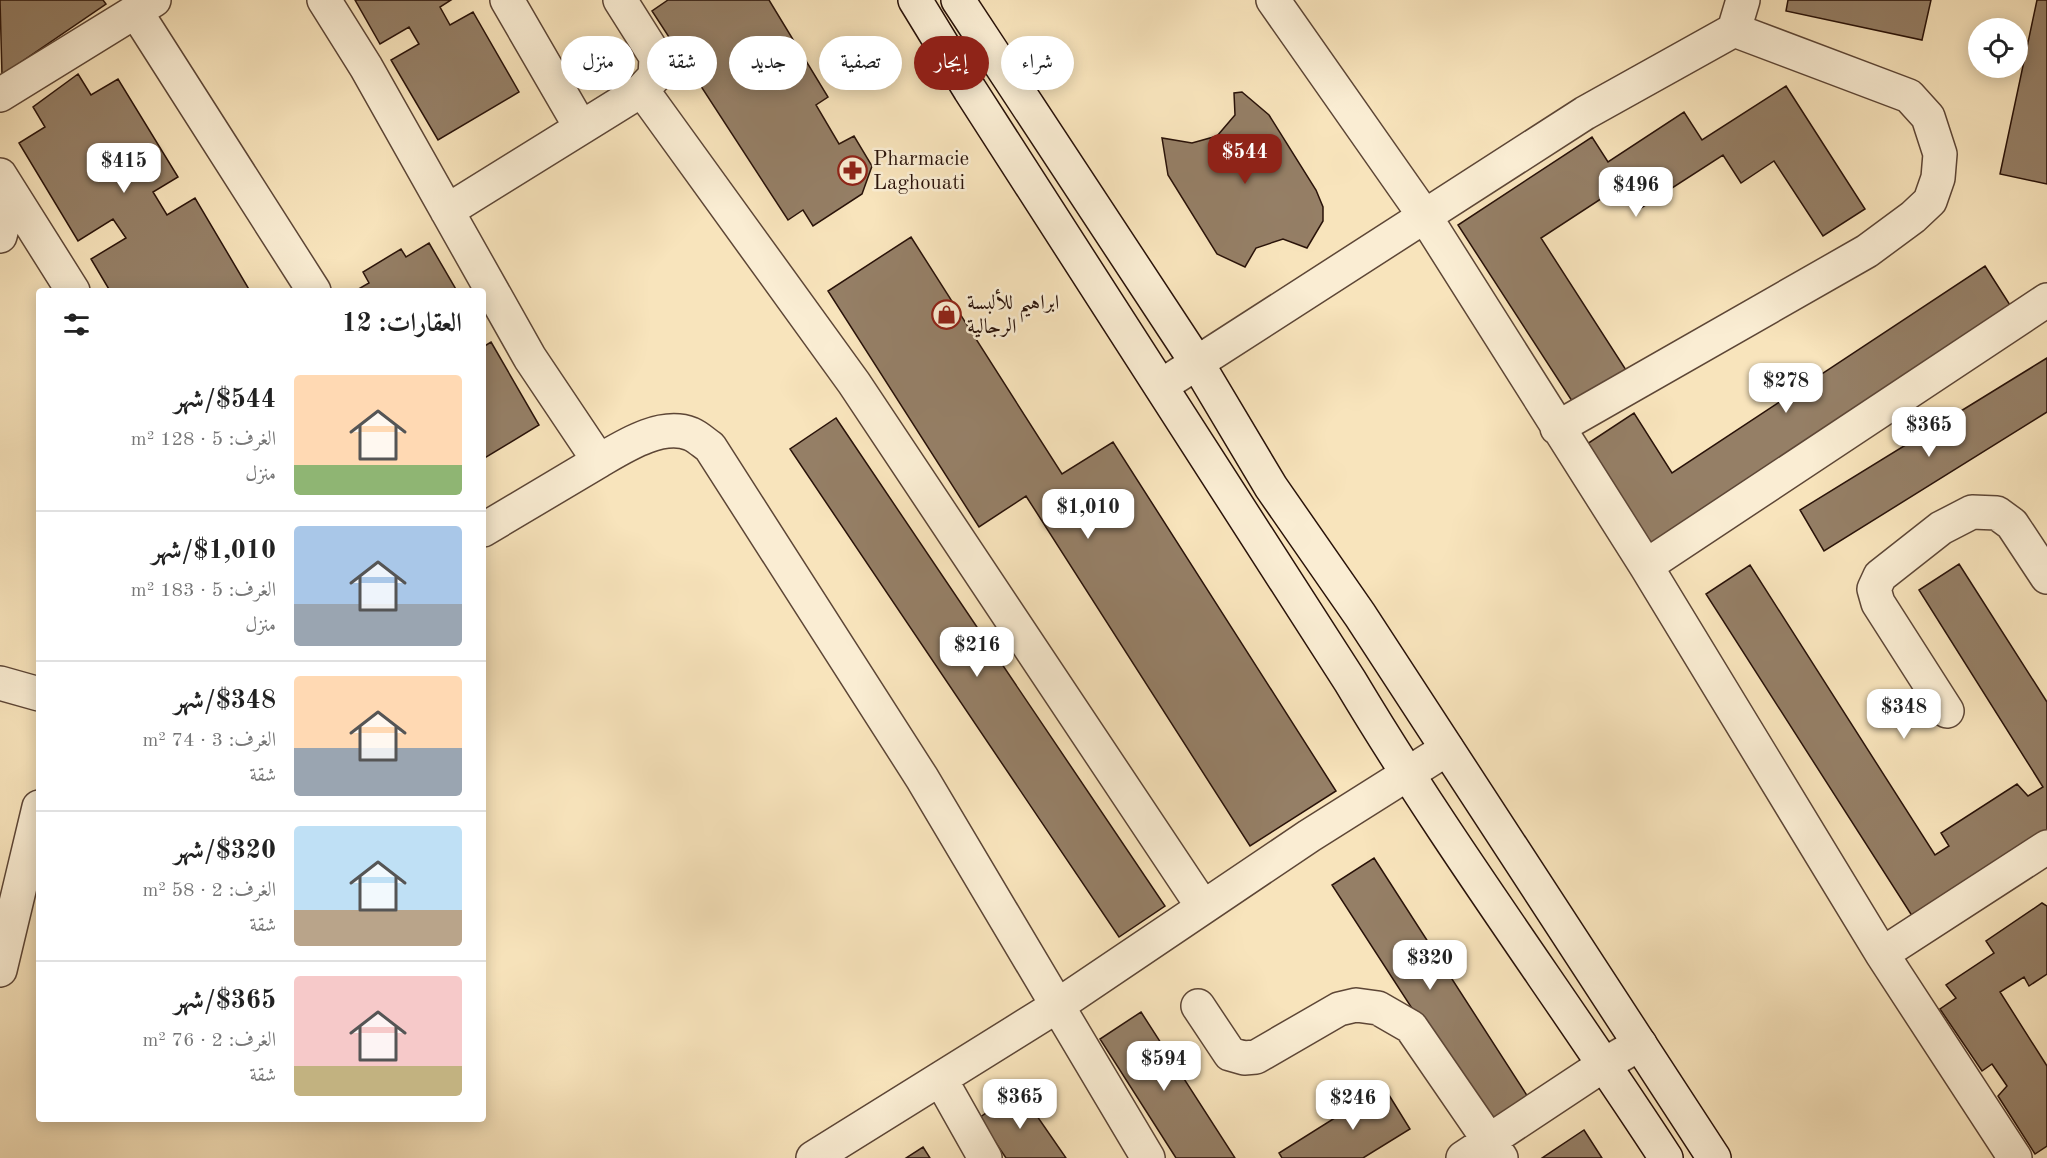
<!DOCTYPE html>
<html lang="ar">
<head>
<meta charset="utf-8">
<style>
	:root { --surface:#fff; --page:#f6f6f6; --text:#222; --muted:#767676; --line:#e0e0e0; --accent:#8f2418 }
	body { margin:0; font-family:"Old Standard TT",Amiri,serif; background:var(--page); color:var(--text); direction:rtl; height:100vh; display:flex; flex-direction:column; font-size:22px; white-space:nowrap }
	* { box-sizing:border-box; margin:0 }
	p { font-size:20px; color:var(--muted) }
	.icon { flex:none; width:33px; height:33px; fill:none; stroke:currentColor; stroke-width:2; stroke-linecap:round; stroke-linejoin:round }
	.map { position:relative; flex:1; overflow:hidden; direction:ltr }
	.details { position:absolute; left:36px; top:288px; width:450px; height:834px; display:flex; flex-direction:column; background:var(--surface); border-radius:6px; box-shadow:0 3px 15px #0003; direction:rtl }
	.details>* { flex:none }
	.guide { position:absolute; left:504px; top:36px; width:570px; height:54px; direction:rtl; display:flex; gap:12px }
	.buttons { position:absolute; left:1968px; top:18px; display:grid; gap:12px }
	.buttons a { display:grid; place-items:center; width:60px; height:60px; border-radius:50%; background:var(--surface); box-shadow:0 3px 15px #0003; font-size:30px }
	.price { position:absolute; translate:-50% -51px; padding:0 14px; border-radius:12px; background:#fff; color:#222; font-size:20px; line-height:39px; filter:drop-shadow(0 2px 3px #0008) }
	.price::after { content:''; position:absolute; left:50%; top:36px; width:18px; height:14px; margin-left:-9px; background:inherit; clip-path:polygon(0 0,100% 0,50% 100%) }
	.price.on { background:var(--accent); color:#fff }
	ul { padding:0; list-style:none }
	li { display:flex; align-items:center; gap:18px; height:150px; padding:0 24px }
	li+li { border-top:2px solid var(--line) }
	li span { display:grid; place-items:center; flex:none; width:168px; height:120px; border-radius:6px; color:#555 }
	li>.icon { margin-inline-start:auto }
	span .icon { width:72px; height:72px; fill:#fffc; stroke-width:1 }
	li b { font-size:26px }
	h2 { display:flex; justify-content:space-between; align-items:center; height:72px; padding:0 24px; font-size:26px }
	.chip { padding:0 21px; border-radius:27px; background:var(--surface); box-shadow:0 3px 15px #0003; font-size:21px; line-height:54px }
	.chip.on { background:var(--accent); color:#fff }
	.map>svg:first-child { display:block }
	.building { fill:#957f66; stroke:#291209; stroke-width:1.5 }
	.lines { fill:none; stroke-linecap:round; stroke-linejoin:round }
	.street-casing { stroke:#5d4636; stroke-width:36 }
	.secondary-casing { stroke:#291209; stroke-width:36 }
	.street { stroke:#faedd3; stroke-width:33 }
	.secondary { stroke:#faedd3; stroke-width:33 }
	.labels { text-anchor:middle; dominant-baseline:central; stroke-width:5; stroke-linejoin:round; paint-order:stroke }
	.poi-label { font-size:21px; fill:#291209; stroke:#faedd3; text-anchor:start }
</style>
</head>
<body>
<div class="map">
<svg width="2047" height="1158" viewBox="0 0 2047 1158">
	<rect width="100%" height="100%" fill="#f8e4bc"/>
	<filter id="stains"><feTurbulence type="fractalNoise" baseFrequency=".00333" numOctaves="4"/><feColorMatrix values="0 0 0 0 .2 0 0 0 0 .09 0 0 0 0 .02 0 0 0 .5 -.17"/></filter>
	<radialGradient id="worn" r=".72"><stop offset=".6" stop-color="#630" stop-opacity="0"/><stop offset="1" stop-color="#630" stop-opacity=".3"/></radialGradient>
	<path class="building" d="M 0,0 L 103,0 L 106,4 L 2,75 Z
		M 355,0 L 451,0 L 440,7 L 450,25 L 473,12 L 519,92 L 438,140 L 391,60 L 419,44 L 409,27 L 380,44 Z
		M 668,0 L 769,0 L 828,97 L 816,105 L 839,144 L 854,136 L 872,166 L 862,194 L 813,226 L 803,210 L 788,220 L 652,11 Z
		M 1788,0 L 1931,0 L 1922,40 L 1786,11 Z
		M 2037,0 L 2047,0 L 2047,184 L 2000,174 Z
		M 78,74 L 91,95 L 118,79 L 178,177 L 153,192 L 167,215 L 195,198 L 250,291 L 110,291 L 91,259 L 126,238 L 113,219 L 78,241 L 19,143 L 45,127 L 33,107 Z
		M 1786,86 L 1865,209 L 1823,236 L 1774,161 L 1741,183 L 1723,155 L 1635,212 L 1619,187 L 1541,238 L 1626,370 L 1574,404 L 1458,225 L 1592,137 L 1608,162 L 1684,112 L 1702,140 Z
		M 1242,92 L 1269,115 L 1316,190 L 1323,207 L 1323,221 L 1307,248 L 1283,239 L 1256,248 L 1245,267 L 1217,254 L 1168,175 L 1162,138 L 1192,143 L 1217,136 L 1235,115 L 1234,93 Z
		M 911,237 L 1062,474 L 1113,442 L 1336,791 L 1250,846 L 1026,496 L 979,527 L 828,291 Z
		M 429,243 L 457,291 L 355,291 L 369,283 L 363,272 L 401,249 L 406,257 Z
		M 1985,266 L 2010,305 L 1651,543 L 1587,444 L 1634,413 L 1672,473 Z
		M 491,342 L 539,425 L 483,459 L 483,347 Z
		M 2047,358 L 2047,412 L 1824,551 L 1800,510 Z
		M 836,418 L 1165,906 L 1119,937 L 790,449 Z
		M 1959,564 L 2047,702 L 2047,837 L 1916,922 L 1706,594 L 1750,565 L 1935,855 L 1949,846 L 1941,833 L 2017,784 L 2028,796 L 2043,787 L 1919,590 Z
		M 1374,858 L 1528,1097 L 1487,1124 L 1332,885 Z
		M 2042,903 L 2047,906 L 2047,974 L 2029,986 L 2024,977 L 2000,992 L 2047,1066 L 2047,1146 L 2035,1154 L 1998,1096 L 2007,1086 L 1992,1064 L 1982,1071 L 1940,1009 L 1956,998 L 1946,985 L 1994,953 L 1986,941 Z
		M 1141,1012 L 1235,1158 L 1176,1158 L 1100,1039 Z
		M 1384,1087 L 1410,1129 L 1363,1158 L 1282,1158 L 1279,1153 Z
		M 1019,1090 L 1066,1158 L 1006,1158 L 979,1118 Z
		M 1584,1130 L 1602,1158 L 1542,1158 Z
		M 923,1147 L 930,1158 L 906,1158 Z"/>
	<g class="lines">
		<defs>
			<path id="street" d="M 324,0 L 366,67 L 530,358 L 599,461 L 483,530
				M 507,0 L 580,126
				M 1273,0 L 1426,218 L 1646,566 L 1882,954 L 2015,1158
				M 136,12 L 314,291
				M 642,90 L 854,383 L 1203,907
				M 0,95 L 154,0
				M 0,175 L 73,291
				M 447,211 L 642,90 L 655,76 L 656,57 L 620,0
				M 0,236 L 11,193
				M 1161,386 L 1585,113 L 1734,30 L 1743,0
				M 1557,428 L 1867,251 L 1913,217 L 1930,201 L 1938,178 L 1940,154 L 1928,117 L 1909,96 L 1734,30
				M 599,461 C 623,447 661,422 691,434 C 698,437 704,443 710,447 L 922,778 L 1148,1158
				M 1646,566 L 2047,300
				M 0,683 L 39,694
				M 1947,711 L 1878,603 L 1874,589 L 1880,576 L 1941,528 L 1972,512 L 1997,513 L 2012,524 L 2047,577
				M 1882,954 L 2047,847
				M 0,970 L 39,807
				M 1198,1006 L 1230,1054 L 1244,1058 L 1256,1057 L 1339,1009 L 1356,1005 L 1378,1008 L 1411,1027 L 1501,1158
				M 941,1080 L 985,1158
				M 813,1158 L 1057,1006 L 1309,836 L 1447,749
				M 1463,1158 L 1605,1064 L 1640,1044"/>
			<path id="secondary" d="M 915,0 L 970,90 L 1350,681 C 1448,845 1562,998 1666,1158
				M 958,0 L 1197,363 L 1271,487 L 1360,615 L 1714,1158"/>
		</defs>
		<use href="#street" class="street-casing"/>
		<use href="#secondary" class="secondary-casing"/>
		<use href="#street" class="street"/>
		<use href="#secondary" class="secondary"/>
	</g>
	<defs>
		<symbol id="pharmacy-ring" viewBox="-11 -11 22 22"><circle r="9.5" fill="#faedd3" stroke="#8f2418" stroke-width="1.5"/><path d="M-2-6h4v4h4v4h-4v4h-4v-4h-4v-4h4Z" fill="#8f2418"/></symbol>
		<symbol id="shop-ring" viewBox="-11 -11 22 22"><circle r="9.5" fill="#faedd3" stroke="#8f2418" stroke-width="1.5"/><path d="M-5-2.5h2.3a2.7 3.5 0 0 1 5.4 0H5L5.5 6h-11ZM-1.5-2.5h3a1.5 2.3 0 0 0-3 0Z" fill="#8f2418"/></symbol>
	</defs>
	<g fill-rule="evenodd">
		<use href="#pharmacy-ring" x="836" y="154" width="33" height="33"/>
		<use href="#shop-ring" x="930" y="298" width="33" height="33"/>
	</g>
	<g class="labels">
		<g class="poi-label">
			<text x="873" y="159">Pharmacie<tspan x="873" dy="24">Laghouati</tspan></text>
			<text x="967" y="303">ابراهيم للألبسة<tspan x="967" dy="24">الرجالية</tspan></text>
		</g>
	</g>
	<rect width="100%" height="100%" filter="url(#stains)"/>
	<rect width="100%" height="100%" fill="url(#worn)"/>
</svg>
<div class="buttons">
<a><svg class="icon" aria-label="locate" viewBox="0 0 24 24"><circle cx="12" cy="12" r="6"/><path d="M12 2v4M12 18v4M2 12h4M18 12h4"/></svg></a>
</div>
<b class="price on" style="left:1245px;top:185px">$544</b>
<b class="price" style="left:124px;top:194px">$415</b>
<b class="price" style="left:1636px;top:218px">$496</b>
<b class="price" style="left:1786px;top:414px">$278</b>
<b class="price" style="left:1929px;top:458px">$365</b>
<b class="price" style="left:1088px;top:540px">$1,010</b>
<b class="price" style="left:977px;top:678px">$216</b>
<b class="price" style="left:1904px;top:740px">$348</b>
<b class="price" style="left:1430px;top:991px">$320</b>
<b class="price" style="left:1164px;top:1092px">$594</b>
<b class="price" style="left:1020px;top:1130px">$365</b>
<b class="price" style="left:1353px;top:1131px">$246</b>
<div class="guide">
<a class="chip">شراء</a>
<a class="chip on">إيجار</a>
<a class="chip">تصفية</a>
<a class="chip">جديد</a>
<a class="chip">شقة</a>
<a class="chip">منزل</a>
</div>
<section class="details">
<h2>العقارات: 12<svg class="icon" aria-label="filters" viewBox="0 0 24 24"><path d="M4 7h16M4 17h16"/><circle cx="9" cy="7" r="2"/><circle cx="15" cy="17" r="2"/></svg></h2>
<ul>
<li><span style="background:linear-gradient(#ffd9b3 75%,#8fb573 0)"><svg class="icon" aria-label="home" viewBox="0 0 24 24"><path d="M3 11l9-7 9 7M6 9v11h12V9"/></svg></span><div><b>$544/شهر</b><p>الغرف: 5 · 128 m²</p><p>منزل</p></div></li>
<li><span style="background:linear-gradient(#a9c7e8 65%,#9aa5b1 0)"><svg class="icon" aria-label="home" viewBox="0 0 24 24"><path d="M3 11l9-7 9 7M6 9v11h12V9"/></svg></span><div><b>$1,010/شهر</b><p>الغرف: 5 · 183 m²</p><p>منزل</p></div></li>
<li><span style="background:linear-gradient(#ffd9b3 60%,#9aa5b1 0)"><svg class="icon" aria-label="home" viewBox="0 0 24 24"><path d="M3 11l9-7 9 7M6 9v11h12V9"/></svg></span><div><b>$348/شهر</b><p>الغرف: 3 · 74 m²</p><p>شقة</p></div></li>
<li><span style="background:linear-gradient(#bfe0f5 70%,#b9a48a 0)"><svg class="icon" aria-label="home" viewBox="0 0 24 24"><path d="M3 11l9-7 9 7M6 9v11h12V9"/></svg></span><div><b>$320/شهر</b><p>الغرف: 2 · 58 m²</p><p>شقة</p></div></li>
<li><span style="background:linear-gradient(#f6c9c9 75%,#c2b280 0)"><svg class="icon" aria-label="home" viewBox="0 0 24 24"><path d="M3 11l9-7 9 7M6 9v11h12V9"/></svg></span><div><b>$365/شهر</b><p>الغرف: 2 · 76 m²</p><p>شقة</p></div></li>
</ul>
</section>
</div>
</body>
</html>
